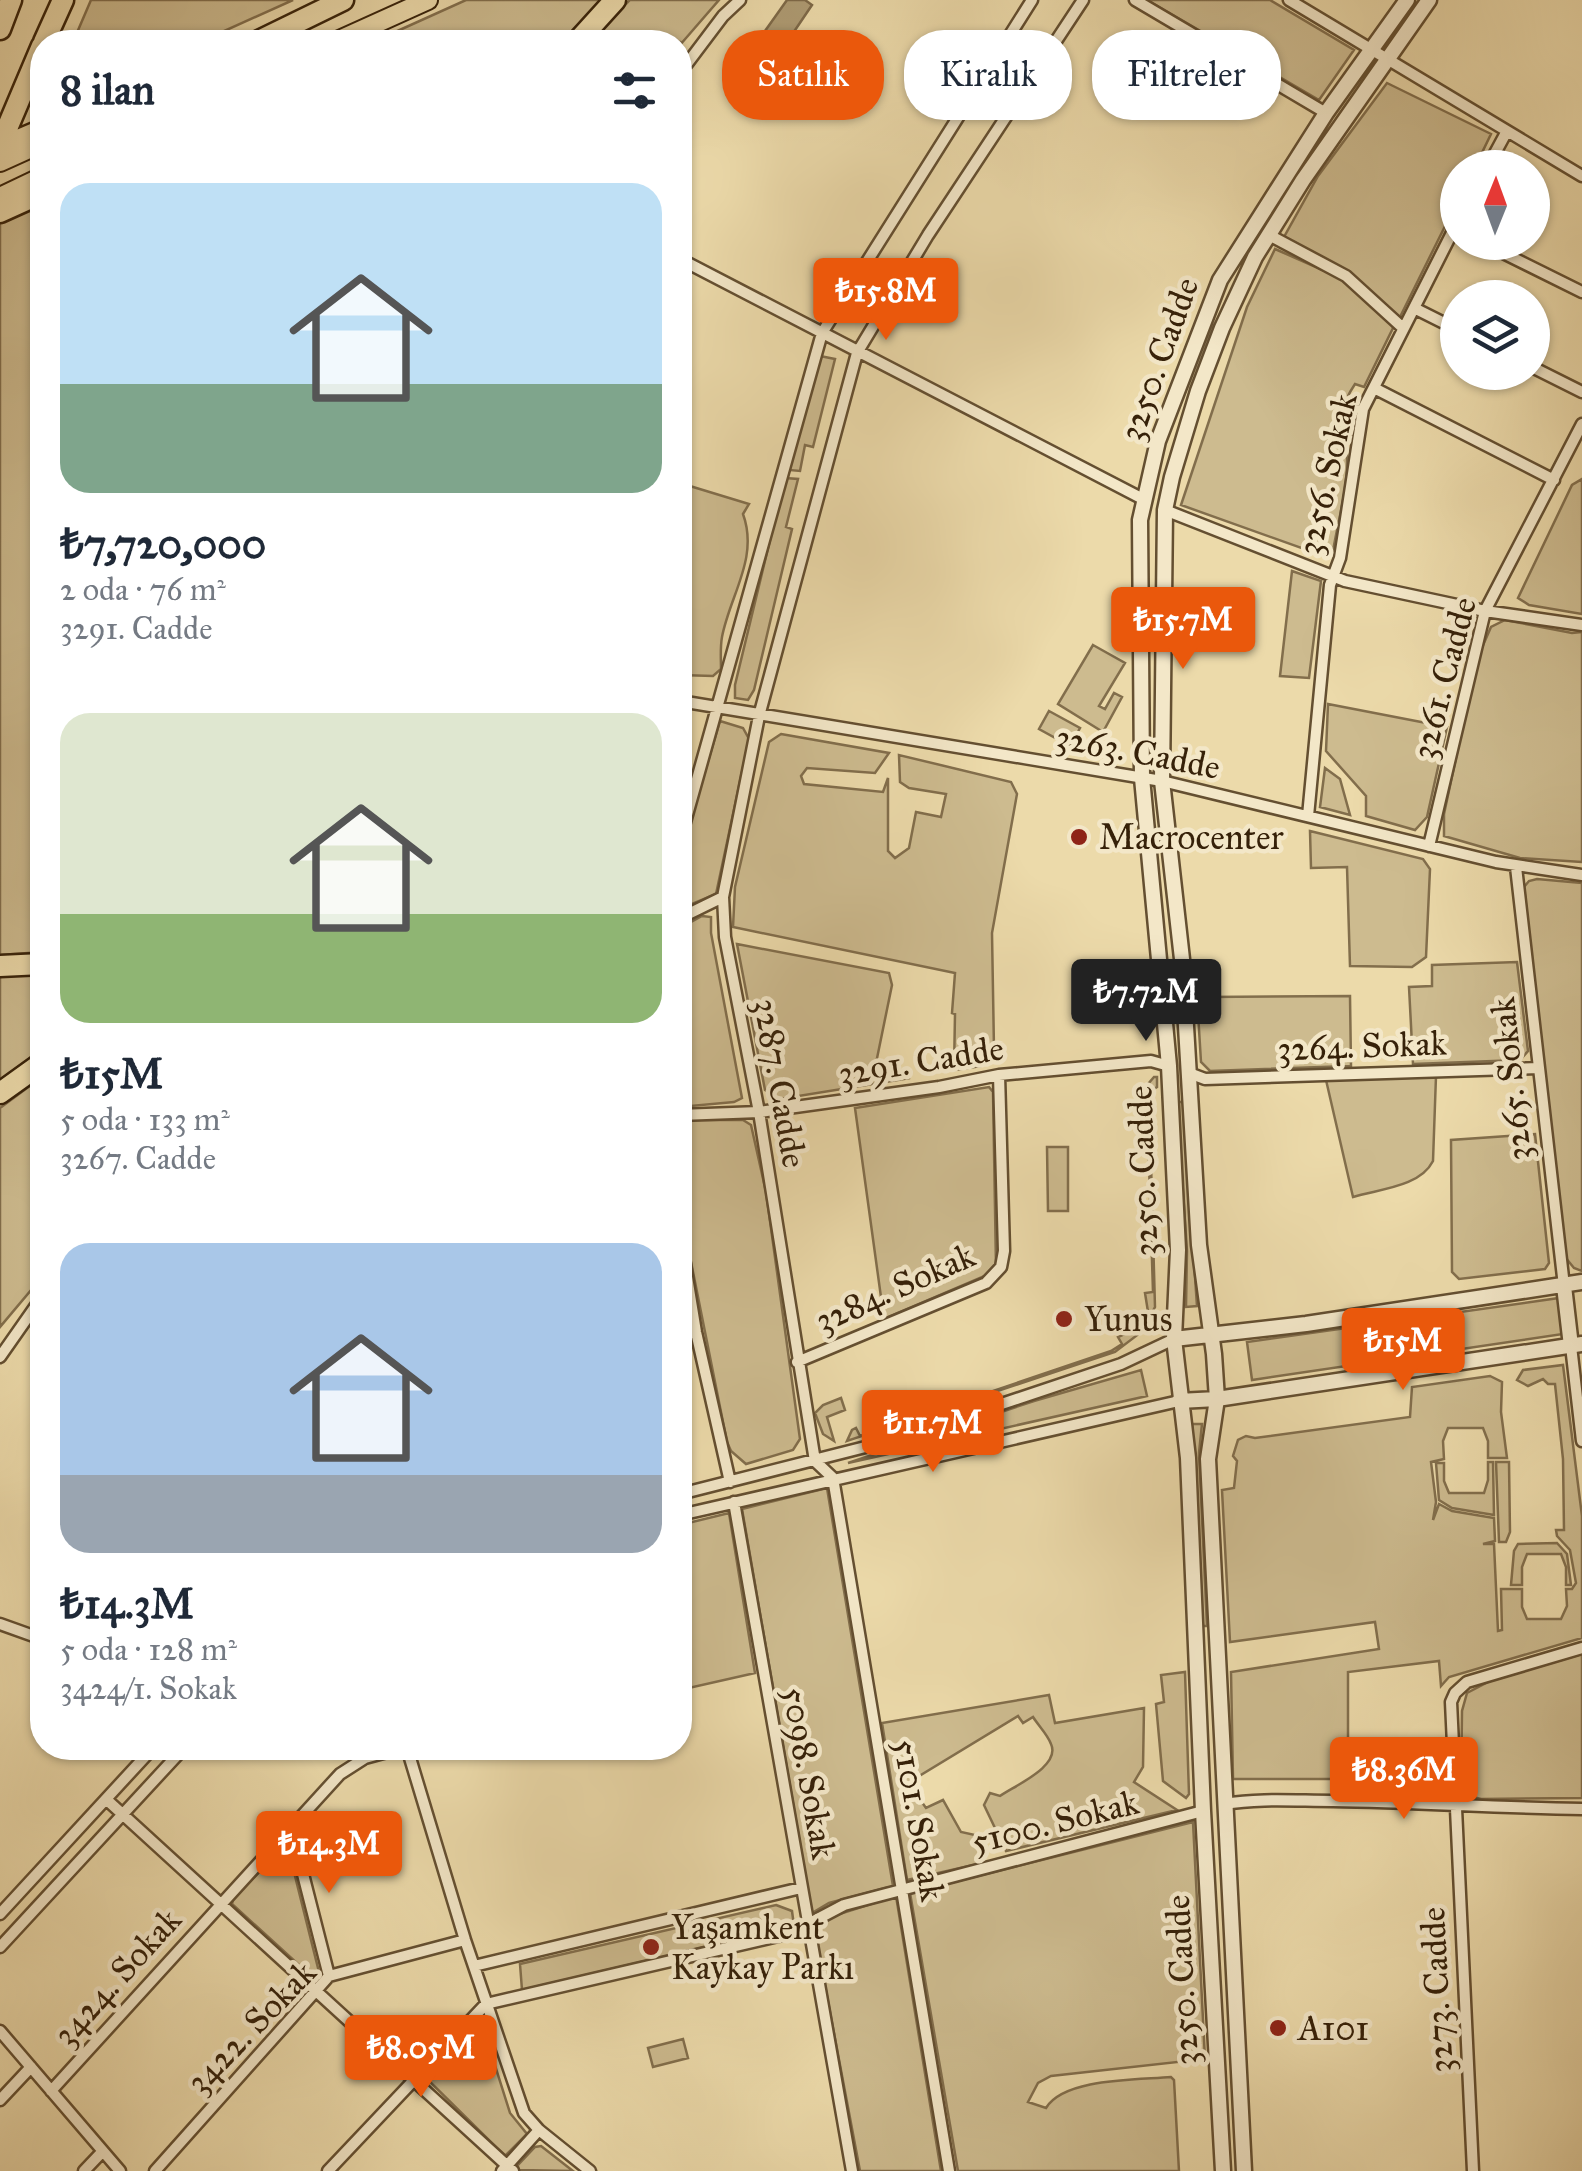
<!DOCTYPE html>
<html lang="tr">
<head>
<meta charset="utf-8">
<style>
	:root { --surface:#fff; --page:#f2f2f3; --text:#1f2937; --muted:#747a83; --accent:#ea580c }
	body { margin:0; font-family:"IM FELL Great Primer",serif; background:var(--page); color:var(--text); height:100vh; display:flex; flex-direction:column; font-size:38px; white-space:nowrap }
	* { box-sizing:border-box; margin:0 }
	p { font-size:32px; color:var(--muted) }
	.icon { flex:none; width:55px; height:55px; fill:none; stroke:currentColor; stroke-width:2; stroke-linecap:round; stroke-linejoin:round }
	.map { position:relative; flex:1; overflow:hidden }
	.details { position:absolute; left:30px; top:30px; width:662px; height:1730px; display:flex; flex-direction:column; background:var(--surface); border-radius:40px; box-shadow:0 2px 8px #0004 }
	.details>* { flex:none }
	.banner { position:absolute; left:722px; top:30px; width:708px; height:90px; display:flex; gap:20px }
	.needle { width:65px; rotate:1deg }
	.controls { position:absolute; left:1440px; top:150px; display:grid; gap:20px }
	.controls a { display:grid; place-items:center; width:110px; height:110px; border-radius:50%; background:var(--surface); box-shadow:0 2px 8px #0004; font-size:50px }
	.price { position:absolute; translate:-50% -85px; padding:0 22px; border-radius:10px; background:var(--accent); color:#fff; font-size:32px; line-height:65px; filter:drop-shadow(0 2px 5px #0008) }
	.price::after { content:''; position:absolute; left:50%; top:60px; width:30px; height:22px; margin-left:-15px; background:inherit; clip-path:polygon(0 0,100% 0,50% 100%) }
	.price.on { background:#222; color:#fff }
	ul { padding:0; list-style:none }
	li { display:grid; align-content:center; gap:20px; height:530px; padding:0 30px }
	li span { display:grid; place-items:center; height:310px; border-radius:30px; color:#555 }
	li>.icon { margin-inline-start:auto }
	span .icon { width:180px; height:180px; fill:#fffc; stroke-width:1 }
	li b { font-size:42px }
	h2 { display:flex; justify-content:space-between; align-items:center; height:120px; padding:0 30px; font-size:42px }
	.tag { padding:0 35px; border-radius:40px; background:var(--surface); box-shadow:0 2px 8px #0004; font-size:35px; line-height:90px }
	.tag.on { background:var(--accent); color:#fff }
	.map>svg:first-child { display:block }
	.green { fill:#cdbb8f; stroke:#826e4c; stroke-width:2.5 }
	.water { fill:#ae9b73; stroke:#7e6a49; stroke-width:2.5 }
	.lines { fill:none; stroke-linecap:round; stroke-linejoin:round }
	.minor-casing { stroke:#644f31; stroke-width:15 }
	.tertiary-casing { stroke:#644f31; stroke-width:19 }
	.trunk-casing { stroke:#362109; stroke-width:22 }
	.motorway-casing { stroke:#362109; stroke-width:25 }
	.minor { stroke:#f3e7c8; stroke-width:10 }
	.tertiary { stroke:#f3e7c8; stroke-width:14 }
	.trunk { stroke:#ecdaaa; stroke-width:18 }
	.motorway { stroke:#ecdaaa; stroke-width:20 }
	.poi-dot { fill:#8f2418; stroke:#f3e7c8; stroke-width:4 }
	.labels { text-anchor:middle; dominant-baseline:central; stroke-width:9; stroke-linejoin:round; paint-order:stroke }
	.street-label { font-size:35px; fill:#362109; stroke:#f3e7c8 }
	.poi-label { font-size:35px; fill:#362109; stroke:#f3e7c8; text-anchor:start }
</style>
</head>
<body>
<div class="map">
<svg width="1582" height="2171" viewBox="0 0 1582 2171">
	<rect width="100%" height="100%" fill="#ecdaaa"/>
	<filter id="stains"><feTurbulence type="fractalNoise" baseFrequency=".002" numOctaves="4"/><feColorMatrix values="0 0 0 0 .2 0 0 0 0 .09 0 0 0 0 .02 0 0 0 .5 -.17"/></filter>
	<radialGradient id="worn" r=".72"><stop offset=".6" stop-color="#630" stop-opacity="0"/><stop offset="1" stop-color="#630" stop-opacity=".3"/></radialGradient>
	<path class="green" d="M 91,0 L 293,0 L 200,42 L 73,42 Z
		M 466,0 L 602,0 L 563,42 L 373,42 Z
		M 630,0 L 719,0 L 680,45 L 680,42 L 589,42 Z
		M 1147,0 L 1270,0 L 1354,50 L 1319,100 Z
		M 1387,83 L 1491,134 L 1475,167 L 1458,168 L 1457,202 L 1399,319 L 1338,266 L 1284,237 L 1318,176 Z
		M 42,203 L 42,952 L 0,955 L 0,221 Z
		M 1275,249 L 1343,279 L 1392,323 L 1393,328 L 1364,387 L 1355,384 C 1333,417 1347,423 1347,458 C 1348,488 1338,521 1333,551 L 1321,555 L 1181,505 L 1247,307 Z
		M 820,356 L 835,359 L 813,447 L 805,445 L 800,471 L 789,470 Z
		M 785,478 L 798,479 L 786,527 L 792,529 L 754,690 L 748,700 L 735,698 L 735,685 Z
		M 1582,479 L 1582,614 L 1529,605 L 1518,598 L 1572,485 Z
		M 680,483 L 749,504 L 743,514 C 759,558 730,595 722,637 C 720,648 721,659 721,669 L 713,676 L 680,675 Z
		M 1292,571 L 1321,581 L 1309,678 L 1280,676 Z
		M 1505,620 L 1572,633 L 1582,632 L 1582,862 L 1520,858 L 1444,836 L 1444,814 L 1477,659 L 1491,627 Z
		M 1093,645 L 1125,663 L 1099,706 L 1105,709 L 1114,693 L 1122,697 L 1103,732 L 1058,704 Z
		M 1328,704 L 1447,727 L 1427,817 L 1415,830 L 1366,816 L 1366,796 L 1326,751 Z
		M 1049,711 L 1080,728 L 1070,746 L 1039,729 Z
		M 720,721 L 743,728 L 749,739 L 716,894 L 680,909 L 680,856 Z
		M 781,734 L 889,753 L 875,773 L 807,768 L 801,776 L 804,784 L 883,792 L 888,778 L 888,851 L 895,858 L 909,848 L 916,812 L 941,817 L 946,794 L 909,788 L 900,782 L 899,755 L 1011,782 L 1017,794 L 992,933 L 994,1049 L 981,1066 L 954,1070 L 955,1014 L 952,1013 L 955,973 L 733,927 L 735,887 L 769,742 Z
		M 1325,768 L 1340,779 L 1350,815 L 1320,807 Z
		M 1310,831 L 1423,859 L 1430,869 L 1426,957 L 1412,967 L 1350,966 L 1347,867 L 1311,868 Z
		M 1537,879 L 1582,883 L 1582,1271 L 1574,1268 L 1565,1257 L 1524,887 L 1529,881 Z
		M 702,916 L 711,917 L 711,933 L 742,1098 L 734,1102 L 680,1107 L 680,928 Z
		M 737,944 L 889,973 L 892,985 L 875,1068 L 910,1078 L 780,1099 L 765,1090 Z
		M 1517,962 L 1528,1051 L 1520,1060 L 1413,1064 L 1409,987 L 1432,986 L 1432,965 Z
		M 42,973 L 42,1049 L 0,1080 L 0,976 Z
		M 1196,980 L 1206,980 L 1207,997 L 1350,996 L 1351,1066 L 1210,1071 L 1201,1062 Z
		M 1436,1076 L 1433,1161 C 1420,1187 1379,1189 1353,1197 L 1326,1080 Z
		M 42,1077 L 42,1277 L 0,1327 L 0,1108 Z
		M 1154,1077 L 1157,1077 L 1157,1087 L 1149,1092 L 1155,1307 L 1149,1318 L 1145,1293 L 1153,1292 L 1147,1100 L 1137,1100 L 1137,1097 Z
		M 989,1087 L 993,1092 L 996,1266 L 987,1275 L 884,1319 L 855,1108 Z
		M 1177,1102 L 1183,1102 L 1197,1306 L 1186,1307 L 1187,1251 Z
		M 682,1120 L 743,1120 L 751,1125 L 766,1192 L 800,1439 L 793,1450 L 746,1464 L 731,1451 L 727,1442 L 680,1207 Z
		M 1535,1134 L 1549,1263 L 1545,1269 L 1459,1279 L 1452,1272 L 1451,1140 Z
		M 1047,1147 L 1068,1147 L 1068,1211 L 1048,1211 Z
		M 1559,1298 L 1563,1334 L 1252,1380 L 1247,1342 Z
		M 1131,1331 L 1140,1333 L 1115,1352 L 847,1441 L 852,1430 L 856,1428 L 860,1436 L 1111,1351 L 1122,1344 L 1118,1337 Z
		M 1563,1365 L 1582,1516 L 1582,1638 L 1449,1677 L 1441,1686 L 1439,1661 L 1348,1672 L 1348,1779 L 1233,1779 L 1231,1672 L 1379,1649 L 1375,1622 L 1230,1642 L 1222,1490 L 1234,1488 L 1237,1461 L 1233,1456 L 1238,1440 L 1246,1436 L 1255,1438 L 1410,1417 L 1412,1387 L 1490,1376 L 1502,1382 L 1501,1412 L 1507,1458 L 1488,1458 L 1488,1441 L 1483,1428 L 1448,1428 L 1443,1441 L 1444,1459 L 1431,1462 L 1436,1502 L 1433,1520 L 1439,1504 L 1452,1511 L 1494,1518 L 1495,1541 L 1483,1544 L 1494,1544 L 1498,1631 L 1502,1630 L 1501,1589 L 1522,1589 L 1522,1607 L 1527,1619 L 1561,1619 L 1567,1606 L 1566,1589 L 1572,1589 L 1576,1583 L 1570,1550 L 1557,1536 L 1556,1530 L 1564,1530 L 1563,1459 L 1555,1384 L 1548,1384 L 1543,1379 L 1528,1386 L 1517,1380 L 1523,1370 Z
		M 1141,1370 L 1147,1396 L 848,1463 L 1034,1401 Z
		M 841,1398 L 845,1410 L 827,1417 L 834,1441 L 823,1434 L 815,1413 L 823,1405 Z
		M 1192,1424 L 1202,1424 L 1199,1453 L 1207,1626 L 1203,1626 Z
		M 1488,1462 L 1493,1462 L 1494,1515 L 1452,1508 L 1439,1500 L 1436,1463 L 1444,1463 L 1444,1481 L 1449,1493 L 1484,1493 L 1488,1480 Z
		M 1496,1462 L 1509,1462 L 1510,1532 L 1506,1542 L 1499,1542 Z
		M 827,1488 L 893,1886 L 829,1903 L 812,1913 L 742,1509 Z
		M 729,1513 L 755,1673 L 680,1690 L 680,1525 Z
		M 1557,1543 L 1567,1554 L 1571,1585 L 1566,1585 L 1566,1567 L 1561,1554 L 1527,1554 L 1522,1567 L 1522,1585 L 1511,1585 L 1514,1551 L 1518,1544 Z
		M 1582,1654 L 1582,1798 L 1481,1799 L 1461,1794 L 1462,1711 L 1467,1693 L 1490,1681 Z
		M 1185,1672 L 1189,1794 L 1186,1798 L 1163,1781 L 1156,1704 L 1164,1702 L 1161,1675 Z
		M 1049,1695 L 1055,1723 L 1144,1708 L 1143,1767 L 1134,1782 L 1177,1810 L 1006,1851 L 984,1805 L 990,1793 L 1000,1796 C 1016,1785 1061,1766 1051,1744 C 1048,1735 1038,1725 1033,1717 L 1023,1723 L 1018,1716 L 916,1778 L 918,1782 L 911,1787 L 926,1808 L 943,1800 L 961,1832 L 975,1835 L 981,1857 L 978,1864 L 907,1880 L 882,1723 Z
		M 1193,1822 L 1205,2059 L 1051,2076 L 1038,2083 L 1028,2102 L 1046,2108 C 1064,2078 1137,2080 1171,2077 L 1174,2080 L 1179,2171 L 958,2171 L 910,1893 Z
		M 280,1851 L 289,1852 L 319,1972 L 315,1976 L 311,1976 L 232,1904 L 233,1899 Z
		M 896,1896 L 941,2171 L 860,2171 L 814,1927 L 830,1917 Z
		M 776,1905 L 792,1911 L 794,1926 L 522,1990 L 520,1964 Z
		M 480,2018 L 510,2113 L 527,2134 L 505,2156 L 424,2076 Z
		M 683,2039 L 688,2058 L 653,2067 L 648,2048 Z
		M 541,2146 L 573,2171 L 518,2170 L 518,2165 L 535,2147 Z"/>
	<path class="water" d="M 787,0 L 805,0 L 812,5 L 785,45 L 765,31 Z"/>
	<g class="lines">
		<defs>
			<path id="minor" d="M 1135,0 L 1326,113
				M 1289,0 L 1582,176
				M 680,73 L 723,16 L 740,0
				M 1487,168 L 1507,131
				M 1269,235 L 1346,276 L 1403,328
				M 1481,242 L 1582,292
				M 680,259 L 1143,499
				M 1414,308 L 1458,330
				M 1532,367 L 1582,392
				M 1374,388 L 1554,480
				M 1165,510 L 1345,581 L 1485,611 L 1582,625
				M 680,701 L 1162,781 L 1496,862 L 1582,875
				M 1308,816 L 1330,585 L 1340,558 L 1363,409 L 1458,221
				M 680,840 L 822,333 L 1032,0
				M 1429,846 L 1485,611 L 1582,424
				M 1516,867 L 1564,1286
				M 680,918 L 723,897
				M 1189,1073 L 1205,1079 L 1538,1068
				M 680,1115 L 759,1112 L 939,1087 L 999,1075 L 1151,1061 L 1169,1066
				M 680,1234 L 696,1332 L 730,1482
				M 680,1336 L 696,1332
				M 1571,1346 L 1582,1441
				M 0,1357 L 42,1297
				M 797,1362 L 986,1283 L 1001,1267 L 1004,1251 L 999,1075
				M 680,1494 L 897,1439 L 1121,1364 L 1174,1339
				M 734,1502 L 852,2171
				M 680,1515 L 1179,1401
				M 0,1624 L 42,1639
				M 407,1748 L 465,1940 L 524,2113 L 539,2130 L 590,2171
				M 107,1800 L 513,2171
				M 1224,1804 C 1260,1798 1296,1801 1333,1801 C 1416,1802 1499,1808 1582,1809
				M 291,1827 L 329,1976
				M 0,1914 L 153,1748
				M 0,1947 L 184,1748
				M 474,1966 L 801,1888
				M 0,2031 L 120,2171
				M 51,2091 L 340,1774 L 365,1758 L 402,1748
				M 0,2100 L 31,2067
				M 84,2171 L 103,2151
				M 155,2171 L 329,1976 L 465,1940
				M 328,2171 L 486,2004 L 791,1933 L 844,1905 L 1203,1811
				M 502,2171 L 539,2130
				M 949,2171 L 833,1478 L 815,1461 L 759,1112 L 725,937 L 723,897 L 759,716 L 857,353 L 928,235 L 1083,0
				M 1473,2171 L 1451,1702 L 1455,1693 L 1467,1682 L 1582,1648"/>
			<path id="tertiary" d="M 1564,1286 L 1571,1346
				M 1174,1339 L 1306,1324 L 1582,1282
				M 1179,1401 L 1217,1399 L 1582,1344
				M 1223,2171 L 1203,1811 L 1188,1458 L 1174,1339 L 1178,1250 L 1169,1066 L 1142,778 L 1140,520 L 1158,441 L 1220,280 L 1326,113 L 1407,0
				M 1244,2171 L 1208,1459 L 1217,1399 L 1214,1354 L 1199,1245 L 1182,959 L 1162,781 L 1165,510 L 1172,477 L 1198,391 L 1222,328 L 1255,257 L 1303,180 L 1429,0"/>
			<path id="trunk" d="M 335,42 L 428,0
				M 0,162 L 42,143
				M 0,197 L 42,177"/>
			<path id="motorway" d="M 0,29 L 11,0
				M 44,42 L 63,0
				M 257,42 L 343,0
				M 577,42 L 615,0
				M 0,145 L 42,46
				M 0,148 L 42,130
				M 0,212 L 42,193
				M 0,966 L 42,964
				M 0,1093 L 42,1063"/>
		</defs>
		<use href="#minor" class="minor-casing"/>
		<use href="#tertiary" class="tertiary-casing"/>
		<use href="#trunk" class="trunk-casing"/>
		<use href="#motorway" class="motorway-casing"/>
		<use href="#minor" class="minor"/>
		<use href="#tertiary" class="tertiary"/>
		<use href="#trunk" class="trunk"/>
		<use href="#motorway" class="motorway"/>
	</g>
	<g class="poi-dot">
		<circle cx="1079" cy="837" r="10"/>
		<circle cx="1064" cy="1319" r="10"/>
		<circle cx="651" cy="1947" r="10"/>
		<circle cx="1278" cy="2028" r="10"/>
	</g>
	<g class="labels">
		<g class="street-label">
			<text transform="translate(1159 359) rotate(-70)">3250. Cadde</text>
			<text transform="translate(1327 474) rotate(-77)">3256. Sokak</text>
			<text transform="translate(1444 678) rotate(-75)">3261. Cadde</text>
			<text transform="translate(1138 752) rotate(11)">3263. Cadde</text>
			<text transform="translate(1362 1046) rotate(-2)">3264. Sokak</text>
			<text transform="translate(921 1061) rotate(-9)">3291. Cadde</text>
			<text transform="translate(1511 1079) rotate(-96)">3265. Sokak</text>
			<text transform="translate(780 1083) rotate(80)">3287. Cadde</text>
			<text transform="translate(1143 1171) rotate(-92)">3250. Cadde</text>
			<text transform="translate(895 1288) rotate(-24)">3284. Sokak</text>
			<text transform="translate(809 1773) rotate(80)">5098. Sokak</text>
			<text transform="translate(919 1820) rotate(80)">5101. Sokak</text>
			<text transform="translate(1055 1822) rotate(-14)">5100. Sokak</text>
			<text transform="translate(117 1977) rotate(-48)">3424. Sokak</text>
			<text transform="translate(1182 1980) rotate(-93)">3250. Cadde</text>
			<text transform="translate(1437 1990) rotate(-93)">3273. Cadde</text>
			<text transform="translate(251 2027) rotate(-46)">3422. Sokak</text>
		</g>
		<g class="poi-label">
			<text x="1099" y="837">Macrocenter</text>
			<text x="1084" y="1319">Yunus</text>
			<text x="671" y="1927">Yaşamkent<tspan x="671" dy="40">Kaykay Parkı</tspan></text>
			<text x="1298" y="2028">A101</text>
		</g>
	</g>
	<rect width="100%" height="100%" filter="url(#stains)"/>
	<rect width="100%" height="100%" fill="url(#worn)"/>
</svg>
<div class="controls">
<a><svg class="needle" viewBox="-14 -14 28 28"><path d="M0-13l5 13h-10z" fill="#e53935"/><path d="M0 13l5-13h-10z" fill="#747a83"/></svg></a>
<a><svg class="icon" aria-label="layers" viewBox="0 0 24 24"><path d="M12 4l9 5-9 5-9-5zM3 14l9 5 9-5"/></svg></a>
</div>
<b class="price" style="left:886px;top:343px">₺15.8M</b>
<b class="price" style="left:1183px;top:672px">₺15.7M</b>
<b class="price on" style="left:1146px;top:1044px">₺7.72M</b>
<b class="price" style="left:1403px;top:1393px">₺15M</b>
<b class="price" style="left:933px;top:1475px">₺11.7M</b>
<b class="price" style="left:1404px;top:1822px">₺8.36M</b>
<b class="price" style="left:329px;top:1896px">₺14.3M</b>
<b class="price" style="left:421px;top:2100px">₺8.05M</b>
<div class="banner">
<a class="tag on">Satılık</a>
<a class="tag">Kiralık</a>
<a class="tag">Filtreler</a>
</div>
<section class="details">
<h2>8 ilan<svg class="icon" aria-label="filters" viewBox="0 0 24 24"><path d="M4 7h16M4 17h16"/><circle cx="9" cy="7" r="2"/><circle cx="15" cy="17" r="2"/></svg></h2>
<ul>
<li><span style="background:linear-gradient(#bfe0f5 65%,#7fa58c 0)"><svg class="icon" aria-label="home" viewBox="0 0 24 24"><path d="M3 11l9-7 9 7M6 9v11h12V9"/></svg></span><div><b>₺7,720,000</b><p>2 oda · 76 m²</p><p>3291. Cadde</p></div></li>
<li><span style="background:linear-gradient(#dfe7d0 65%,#8fb573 0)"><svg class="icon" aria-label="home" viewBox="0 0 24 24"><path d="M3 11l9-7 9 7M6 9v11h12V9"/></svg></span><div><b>₺15M</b><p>5 oda · 133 m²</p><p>3267. Cadde</p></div></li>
<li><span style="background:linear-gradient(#a9c7e8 75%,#9aa5b1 0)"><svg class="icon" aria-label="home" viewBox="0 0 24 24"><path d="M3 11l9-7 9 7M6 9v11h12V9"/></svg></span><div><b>₺14.3M</b><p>5 oda · 128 m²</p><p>3424/1. Sokak</p></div></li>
</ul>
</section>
</div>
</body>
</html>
